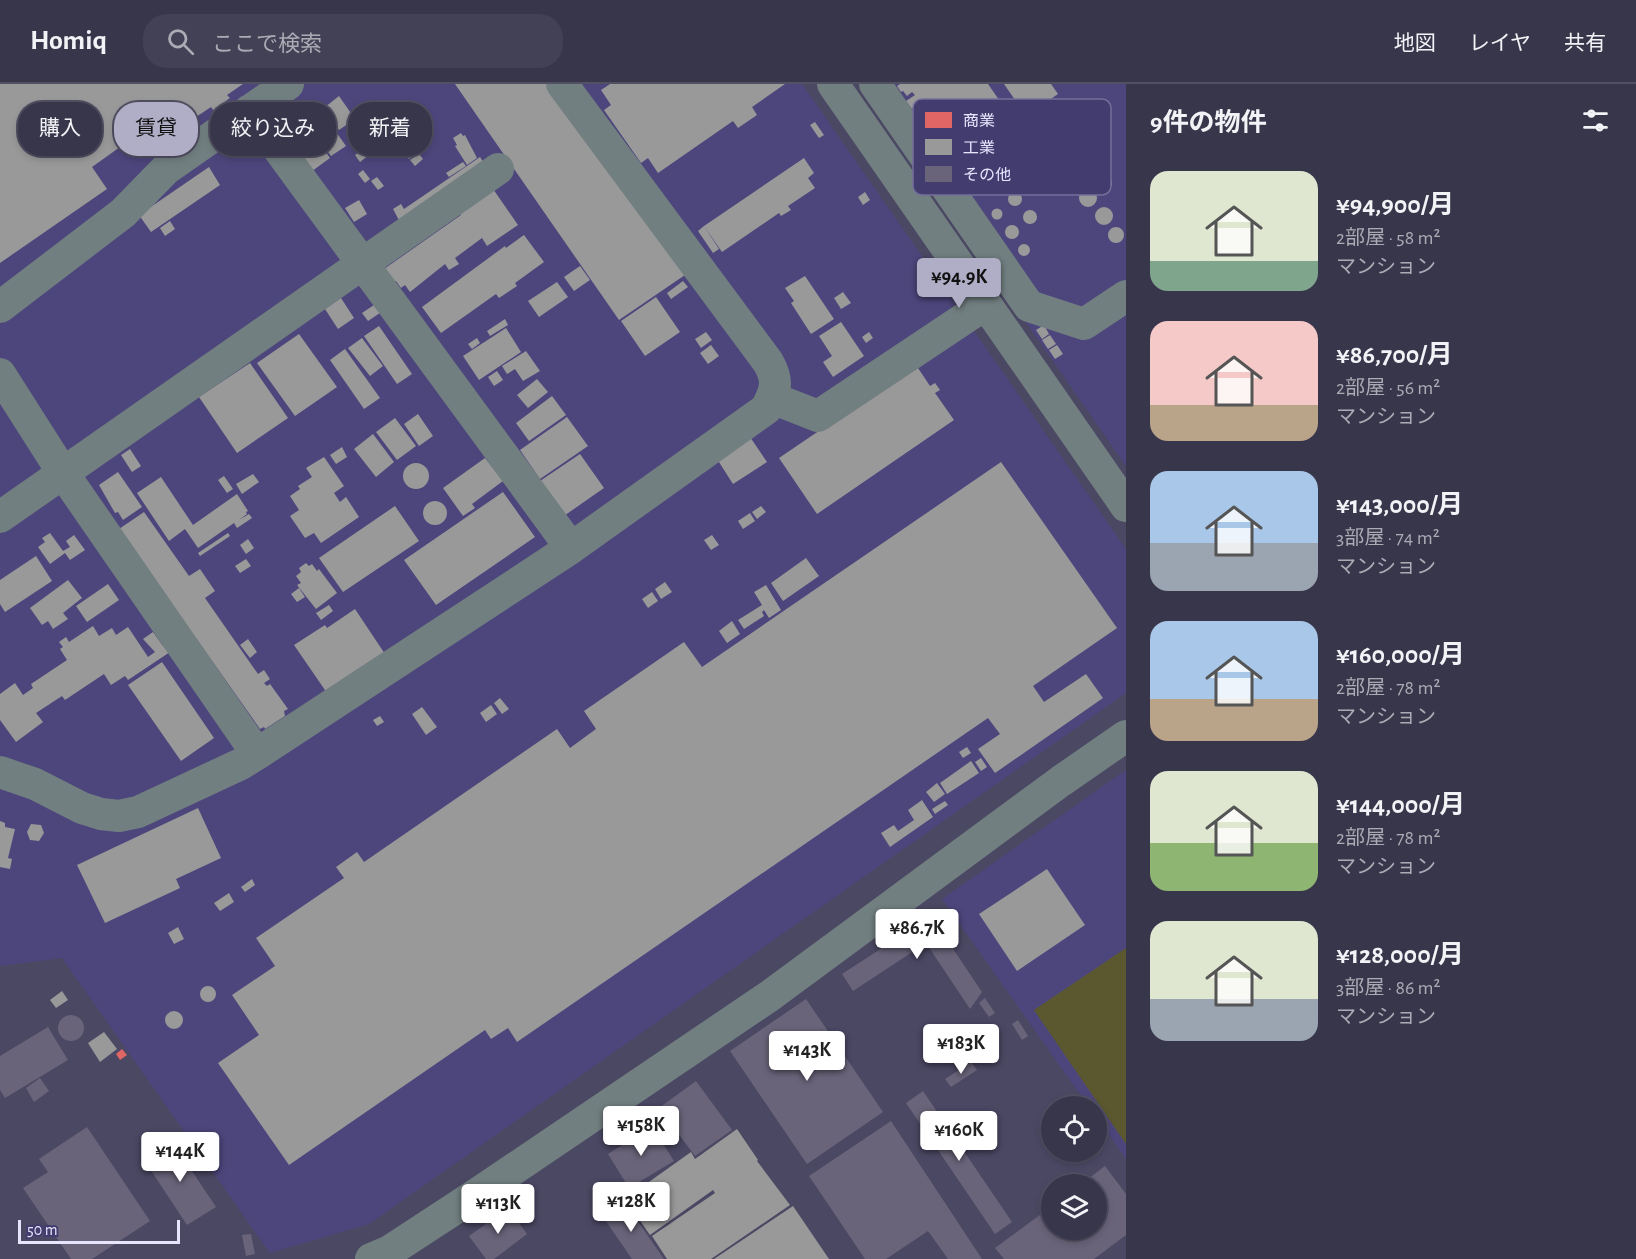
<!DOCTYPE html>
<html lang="ja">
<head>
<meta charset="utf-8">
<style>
	:root { --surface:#38364b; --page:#434155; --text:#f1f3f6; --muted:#ababb5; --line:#525063; --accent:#b0aec7 }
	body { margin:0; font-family:"Alegreya Sans","Noto Sans JP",sans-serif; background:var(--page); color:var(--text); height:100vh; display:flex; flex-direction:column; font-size:22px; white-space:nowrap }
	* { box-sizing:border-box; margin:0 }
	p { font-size:20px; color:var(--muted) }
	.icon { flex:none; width:33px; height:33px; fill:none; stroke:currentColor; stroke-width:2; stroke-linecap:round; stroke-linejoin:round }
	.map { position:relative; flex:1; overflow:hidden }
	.panel { display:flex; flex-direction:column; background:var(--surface); width:510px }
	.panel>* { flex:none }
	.top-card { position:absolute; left:18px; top:18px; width:570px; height:54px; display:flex; gap:12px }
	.fabs { position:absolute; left:1041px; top:1012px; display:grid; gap:12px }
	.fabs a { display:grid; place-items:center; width:66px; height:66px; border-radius:50%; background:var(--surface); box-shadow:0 3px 9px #0003,0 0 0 2px var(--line); font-size:30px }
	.scale { position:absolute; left:18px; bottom:15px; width:162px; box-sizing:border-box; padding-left:6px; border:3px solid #e6e5fd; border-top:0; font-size:16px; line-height:21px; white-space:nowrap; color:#e6e5fd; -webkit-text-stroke:4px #433d6f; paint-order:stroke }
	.price { position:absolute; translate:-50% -51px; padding:0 14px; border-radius:6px; background:#fff; color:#222; font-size:20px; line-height:39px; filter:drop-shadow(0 2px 3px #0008) }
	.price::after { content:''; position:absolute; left:50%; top:36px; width:18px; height:14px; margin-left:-9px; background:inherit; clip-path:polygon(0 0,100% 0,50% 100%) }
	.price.current { background:var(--accent); color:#111 }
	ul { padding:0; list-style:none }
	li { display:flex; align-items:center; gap:18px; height:150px; padding:0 24px }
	li span { display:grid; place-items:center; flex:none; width:168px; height:120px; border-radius:18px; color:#555 }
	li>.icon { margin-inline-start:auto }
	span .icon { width:72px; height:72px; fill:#fffc; stroke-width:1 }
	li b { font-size:26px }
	h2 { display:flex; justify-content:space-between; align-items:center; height:72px; padding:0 24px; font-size:26px }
	.pill { padding:0 21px; border-radius:24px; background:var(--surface); box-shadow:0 3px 9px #0003,0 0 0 2px var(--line); font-size:21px; line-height:54px }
	.pill.current { background:var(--accent); color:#111 }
	header { display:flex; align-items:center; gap:36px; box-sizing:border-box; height:84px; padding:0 30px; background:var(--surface); border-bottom:2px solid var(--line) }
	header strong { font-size:28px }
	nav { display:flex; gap:33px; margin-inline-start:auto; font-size:21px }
	.search { width:420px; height:54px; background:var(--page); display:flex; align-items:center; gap:15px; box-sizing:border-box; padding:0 21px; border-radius:24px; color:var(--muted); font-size:22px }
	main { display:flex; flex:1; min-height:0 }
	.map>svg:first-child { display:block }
	.built { fill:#4d467c }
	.green { fill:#5b5830 }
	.shops { fill:#e06666 }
	.industry { fill:#999 }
	.building { fill:#6a647a }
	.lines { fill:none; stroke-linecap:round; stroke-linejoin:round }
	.minor { stroke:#727f80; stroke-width:32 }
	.key { fill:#433d6f; stroke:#746f9a; stroke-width:1.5 }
	.key-label { font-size:16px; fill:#e6e5fd }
</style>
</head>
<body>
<header>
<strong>Homiq</strong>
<div class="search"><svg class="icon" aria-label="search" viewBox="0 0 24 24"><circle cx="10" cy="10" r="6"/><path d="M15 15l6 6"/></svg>ここで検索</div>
<nav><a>地図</a><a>レイヤ</a><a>共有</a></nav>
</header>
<main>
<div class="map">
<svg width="1126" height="1175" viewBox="0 0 1126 1175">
	<rect width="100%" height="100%" fill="#4b4864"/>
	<path class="built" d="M 0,0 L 802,0 L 1126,465 L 1126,609 L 369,1140 L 270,1169 L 62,874 L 0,882 Z
		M 860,0 L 1126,0 L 1126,382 Z
		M 1126,686 L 1126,1075 L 1097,1033 L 1096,1023 L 1089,1023 L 942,815 Z"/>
	<path class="green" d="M 1126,864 L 1126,1060 L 1034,926 Z"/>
	<path class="shops" d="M 122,965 L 127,971 L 120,976 L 116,970 Z"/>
	<path class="industry" d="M 0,0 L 243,0 L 227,11 L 230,14 L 213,26 L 211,23 L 178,45 L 180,49 L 172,54 L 170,50 L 142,69 L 134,57 L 122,65 L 120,63 L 92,83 L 107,105 L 0,179 Z
		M 455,0 L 553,0 L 685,191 L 619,236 Z
		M 610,0 L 785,0 L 752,23 L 757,31 L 738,44 L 733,37 L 658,89 L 648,74 L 641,79 L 604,26 L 611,21 L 601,6 Z
		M 900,0 L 988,0 L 1018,43 L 964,80 L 961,77 L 955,81 L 948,69 L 945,71 L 935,56 L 942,51 L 921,19 L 912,25 L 906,17 L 915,11 L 912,8 L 907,12 L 903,7 L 901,8 L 897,2 Z
		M 1004,0 L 1051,0 L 1058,10 L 1026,32 Z
		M 339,12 L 355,35 L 339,46 L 330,33 L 327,35 L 346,62 L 331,72 L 312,46 L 316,43 L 310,35 Z
		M 302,34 L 330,74 L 308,90 L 280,49 Z
		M 815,38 L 824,51 L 819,54 L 810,41 Z
		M 461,49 L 463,52 L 465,51 L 477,74 L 467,81 L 455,62 L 457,61 L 453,54 Z
		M 386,50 L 390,56 L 382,62 L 378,56 Z
		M 400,51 L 407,60 L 401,64 L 395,54 Z
		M 375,57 L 380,63 L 370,70 L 366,64 Z
		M 408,62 L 415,71 L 409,75 L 402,66 Z
		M 364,65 L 369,71 L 360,78 L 355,71 Z
		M 419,70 L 423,75 L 415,82 L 410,76 Z
		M 480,73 L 487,84 L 402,142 L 393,125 L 401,120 L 404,125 Z
		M 804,74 L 814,89 L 808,94 L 815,104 L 788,122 L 791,126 L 781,132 L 779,129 L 722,168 L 704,142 Z
		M 463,78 L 466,82 L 449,93 L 446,89 Z
		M 209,83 L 220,101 L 151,148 L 139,131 Z
		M 363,86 L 370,95 L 365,99 L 358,90 Z
		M1098 99a7 7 0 1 1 14 0a7 7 0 1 1-14 0Z
		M 377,93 L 384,102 L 378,106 L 371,97 Z
		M 491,102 L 518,141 L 487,162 L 482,154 L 455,174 L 459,180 L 449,186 L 445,180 L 410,208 L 405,201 L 401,204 L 396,197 L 393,199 L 384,185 L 461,131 L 457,126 Z
		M1079 114a9 9 0 1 1 18 0a9 9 0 1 1-18 0Z
		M 865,108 L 870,116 L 863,121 L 858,113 Z
		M1008 115a7 7 0 1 1 14 0a7 7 0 1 1-14 0Z
		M 359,116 L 367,130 L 354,138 L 345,124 Z
		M1095 132a9 9 0 1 1 18 0a9 9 0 1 1-18 0Z
		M991.5 130a5.5 5.5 0 1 1 11 0a5.5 5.5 0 1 1-11 0Z
		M1023 133a7 7 0 1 1 14 0a7 7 0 1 1-14 0Z
		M 170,137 L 175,145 L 165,152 L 160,144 Z
		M1005 148a7 7 0 1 1 14 0a7 7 0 1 1-14 0Z
		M 704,142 L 719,165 L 713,169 L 698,147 Z
		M1108 151a8 8 0 1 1 16 0a8 8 0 1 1-16 0Z
		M 524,151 L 544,178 L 515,199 L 517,202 L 499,214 L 496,210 L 441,249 L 422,223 L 505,162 L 506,164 Z
		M1018 166a6 6 0 1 1 12 0a6 6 0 1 1-12 0Z
		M 580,182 L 590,196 L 574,207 L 564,193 Z
		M 805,192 L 834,235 L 811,250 L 791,219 L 794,217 L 785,204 Z
		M 683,197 L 688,203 L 671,215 L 667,209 Z
		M 557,198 L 568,213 L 539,233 L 528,217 Z
		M 843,208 L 851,219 L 841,225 L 834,214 Z
		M 656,213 L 680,248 L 645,272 L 621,237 Z
		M 341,214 L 354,234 L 338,245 L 325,225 Z
		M 374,221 L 380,229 L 368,237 L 362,229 Z
		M 505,235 L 508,241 L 490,252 L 487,247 Z
		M 841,238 L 864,272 L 833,293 L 823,278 L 832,272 L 819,252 Z
		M 1044,241 L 1049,250 L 1042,255 L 1036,246 Z
		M 379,242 L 412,290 L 397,300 L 364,252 Z
		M 506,244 L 521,268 L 479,296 L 463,272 Z
		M 706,248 L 712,256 L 701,264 L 695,255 Z
		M 869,248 L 873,254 L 866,259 L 862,253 Z
		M 299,250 L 337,303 L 295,332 L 257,279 Z
		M 1050,251 L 1056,260 L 1048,265 L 1042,256 Z
		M 362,254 L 383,282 L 370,292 L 348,264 Z
		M 477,254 L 480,259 L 472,265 L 468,260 Z
		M 711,261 L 719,272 L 708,280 L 700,269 Z
		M 1057,261 L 1063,270 L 1055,275 L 1049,266 Z
		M 345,265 L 380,314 L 364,325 L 330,276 Z
		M 526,267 L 540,287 L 523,297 L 515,285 L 507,290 L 502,282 Z
		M 250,279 L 288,334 L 237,369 L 199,313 Z
		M 916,281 L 930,302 L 935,299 L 940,306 L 935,309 L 954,336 L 817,430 L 779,374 Z
		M 497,287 L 503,296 L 494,302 L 488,293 Z
		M 537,295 L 548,308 L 528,324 L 517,311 Z
		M 552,312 L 566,331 L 529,357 L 516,339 Z
		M 418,330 L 433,352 L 419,362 L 404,340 Z
		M 567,333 L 588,362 L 540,395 L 520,366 Z
		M 395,334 L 416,362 L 397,376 L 376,348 Z
		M 373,350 L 394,378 L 376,393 L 354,365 Z
		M 750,353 L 767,378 L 733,400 L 717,375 Z
		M 342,363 L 347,373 L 336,380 L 330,371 Z
		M 130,365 L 141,382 L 132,388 L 121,371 Z
		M 580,370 L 604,404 L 561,434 L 537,399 Z
		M 324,373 L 344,402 L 334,409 L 340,418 L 346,413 L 359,433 L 321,459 L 314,449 L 305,454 L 290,432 L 299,426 L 290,412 L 300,405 L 298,402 L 312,393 L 306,384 Z
		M 485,374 L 503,397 L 472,420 L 475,424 L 463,432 L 443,404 Z
		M 1001,378 L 1117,544 L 1033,602 L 1044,618 L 1086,590 L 1103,614 L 995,689 L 978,665 L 1000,650 L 988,634 L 517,958 L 508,944 L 491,955 L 485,946 L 289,1081 L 218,979 L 259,951 L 232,911 L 275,882 L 256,854 L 344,794 L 336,783 L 357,768 L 364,778 L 557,645 L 570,664 L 596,645 L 584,627 L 684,558 L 702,583 Z
		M403 392a13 13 0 1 1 26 0a13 13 0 1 1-26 0Z
		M 118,388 L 142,423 L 123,436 L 118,428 L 115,429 L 99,401 Z
		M 253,390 L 259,398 L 242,410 L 236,400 Z
		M 224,392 L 233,405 L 227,409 L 218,396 Z
		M 161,393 L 193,441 L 237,410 L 248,427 L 246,428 L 247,430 L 239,436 L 249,430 L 252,434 L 237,444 L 234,439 L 198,464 L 185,445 L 169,457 L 137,409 Z
		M 503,408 L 535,453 L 436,521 L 404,476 Z
		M423 429a12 12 0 1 1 24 0a12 12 0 1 1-24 0Z
		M 395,422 L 419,457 L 343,508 L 319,474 Z
		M 761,422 L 766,428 L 757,435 L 752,428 Z
		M 144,428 L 189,492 L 200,485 L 215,507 L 205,514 L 258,590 L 264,586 L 270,595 L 264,599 L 267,602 L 270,600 L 288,625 L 284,627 L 285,632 L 265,645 L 264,643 L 260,645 L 119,445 Z
		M 750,429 L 755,437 L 743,445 L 738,437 Z
		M 50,449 L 63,467 L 70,463 L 66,457 L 74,451 L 85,466 L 70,476 L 65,469 L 50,480 L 38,463 L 45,458 L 42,454 Z
		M 228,449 L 230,452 L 200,472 L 198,469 Z
		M 712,451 L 719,461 L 711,466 L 704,456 Z
		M 248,455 L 254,464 L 246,470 L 240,461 Z
		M 36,472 L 52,497 L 5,528 L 0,520 L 0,496 Z
		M 806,474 L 819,492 L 783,517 L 771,499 Z
		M 246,475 L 251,482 L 240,489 L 235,482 Z
		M 306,479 L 309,482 L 312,480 L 317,487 L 319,485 L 337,509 L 316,525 L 297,501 L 301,499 L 296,492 L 301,488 L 299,484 Z
		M 68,496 L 82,514 L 63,529 L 68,535 L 53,545 L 48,537 L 42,541 L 30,524 Z
		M 665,498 L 672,508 L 661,515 L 655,505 Z
		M 108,500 L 119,516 L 87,538 L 76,522 Z
		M 766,501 L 781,526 L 769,534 L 764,526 L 762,528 L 764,532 L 744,545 L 738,536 L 762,521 L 754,508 Z
		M 299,504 L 305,513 L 297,518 L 291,510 Z
		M 652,508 L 658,517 L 648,524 L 642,515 Z
		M 329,521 L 333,527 L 321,536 L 316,529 Z
		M 355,525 L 385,570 L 327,609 L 294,561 L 325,541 L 327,544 Z
		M 732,537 L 740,550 L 727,559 L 719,547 Z
		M 93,542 L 99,552 L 112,544 L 116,551 L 128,543 L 148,573 L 155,568 L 143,555 L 153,548 L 163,562 L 165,560 L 170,568 L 128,596 L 125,592 L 111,601 L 104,590 L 65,616 L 62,612 L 36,629 L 43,638 L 16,658 L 0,636 L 0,610 L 15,599 L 23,611 L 33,604 L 31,600 L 67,576 L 60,565 L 63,563 L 59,558 L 66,553 L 69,558 Z
		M 248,555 L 257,568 L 250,574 L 240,561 Z
		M 162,578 L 214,654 L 181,677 L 128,601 Z
		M 500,614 L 509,625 L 502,630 L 494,619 Z
		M 491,621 L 497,630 L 486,638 L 480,629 Z
		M 422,623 L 437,643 L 426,651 L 412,630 Z
		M 380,632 L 384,638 L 377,642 L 373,636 Z
		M 967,663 L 971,669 L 963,674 L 959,668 Z
		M 981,674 L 987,683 L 981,687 L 975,678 Z
		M 971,677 L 979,689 L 947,710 L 940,699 Z
		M 937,699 L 945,710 L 934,718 L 926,708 Z
		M 922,716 L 933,733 L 890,763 L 881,749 L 894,741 L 898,747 L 914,736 L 908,726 Z
		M 945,717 L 948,721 L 935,730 L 932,725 Z
		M 198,724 L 221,774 L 176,795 L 180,804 L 105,839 L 77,781 Z
		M 0,737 L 5,739 L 5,743 L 15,745 L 8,774 L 12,775 L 10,785 L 0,783 Z
		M 31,740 L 41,741 L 44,749 L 39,757 L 30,756 L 27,748 Z
		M 1047,785 L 1085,841 L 1017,887 L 979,830 Z
		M 252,795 L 255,801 L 245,808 L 241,803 Z
		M 229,809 L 234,818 L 220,827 L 214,819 Z
		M 178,843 L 184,855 L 174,860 L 168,849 Z
		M200 910a8 8 0 1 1 16 0a8 8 0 1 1-16 0Z
		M 62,907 L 68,916 L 56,924 L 50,916 Z
		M165 936a9 9 0 1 1 18 0a9 9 0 1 1-18 0Z
		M 104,948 L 117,965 L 100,978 L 88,959 Z
		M 737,1045 L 758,1076 L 757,1077 L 790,1121 L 711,1175 L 667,1175 L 652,1152 L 715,1109 L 713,1106 L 650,1151 L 625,1115 L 691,1068 L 695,1075 Z
		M 793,1122 L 829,1175 L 714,1175 Z"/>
	<path class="building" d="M 931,832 L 982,908 L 970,925 L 926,859 L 853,907 L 842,890 Z
		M 985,914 L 995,929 L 989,933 L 979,919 Z
		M 806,915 L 883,1028 L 807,1080 L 730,967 Z
		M58 944a13 13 0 1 1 26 0a13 13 0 1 1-26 0Z
		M 1018,936 L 1028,952 L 1022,956 L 1012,940 Z
		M 48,943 L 68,976 L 5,1014 L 0,1006 L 0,972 Z
		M 971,978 L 977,986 L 951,1003 L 945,995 Z
		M 40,994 L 49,1007 L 34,1018 L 26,1004 Z
		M 696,997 L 732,1046 L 695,1072 L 659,1024 Z
		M 923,1007 L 1012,1138 L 995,1150 L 906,1019 Z
		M 891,1037 L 982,1175 L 948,1175 L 928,1147 L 886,1175 L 865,1175 L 809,1092 Z
		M 652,1042 L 674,1077 L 629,1104 L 608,1070 Z
		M 87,1043 L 150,1137 L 92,1175 L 71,1175 L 23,1104 L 48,1088 L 39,1075 Z
		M 172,1057 L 216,1123 L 187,1141 L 144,1076 Z
		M 1105,1082 L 1126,1110 L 1126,1151 L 1094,1175 L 1004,1175 L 995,1164 L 1052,1122 L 1052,1146 L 1096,1146 L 1096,1101 L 1080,1101 Z
		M 623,1116 L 664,1175 L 632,1175 L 601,1130 Z
		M 508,1124 L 527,1150 L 494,1175 L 486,1175 L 469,1152 Z
		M 251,1150 L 255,1170 L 246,1172 L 242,1151 Z"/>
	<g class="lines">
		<path class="minor" d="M 833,0 L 1126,422
			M 875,0 L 1029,222 L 1084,240 L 1126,212
			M 250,26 L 571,464
			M 0,223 L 123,129 L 166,85 L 288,0
			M 0,290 L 63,389 L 257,670 L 571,464 L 766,325 C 776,306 779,297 768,278 L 562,0
			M 772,314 L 818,332 L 986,220
			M 0,433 L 498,85
			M 0,688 L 35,700 L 82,724 L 101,730 L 119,732 L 138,728 L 241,680 L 257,670
			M 371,1175 L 390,1167 L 480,1108 L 771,911 L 1061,697 L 1126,652"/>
	</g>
	<rect x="913" y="15" width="198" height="96" rx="9" class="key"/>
	<rect x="925" y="28" width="27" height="16" fill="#e06666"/>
	<rect x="925" y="55" width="27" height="16" fill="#999"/>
	<rect x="925" y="82" width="27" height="16" fill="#6a647a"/>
	<g class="key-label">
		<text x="963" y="42">商業</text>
		<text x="963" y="69">工業</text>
		<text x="963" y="96">その他</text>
	</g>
</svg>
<div class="fabs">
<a><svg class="icon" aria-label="locate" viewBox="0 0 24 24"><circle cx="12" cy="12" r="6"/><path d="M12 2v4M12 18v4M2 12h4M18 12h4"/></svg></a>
<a><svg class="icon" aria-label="layers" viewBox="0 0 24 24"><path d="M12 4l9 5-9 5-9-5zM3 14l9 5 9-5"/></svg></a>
</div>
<div class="scale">50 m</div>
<b class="price current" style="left:959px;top:225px">¥94.9K</b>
<b class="price" style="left:917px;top:876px">¥86.7K</b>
<b class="price" style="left:961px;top:991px">¥183K</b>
<b class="price" style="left:807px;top:998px">¥143K</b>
<b class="price" style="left:641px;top:1073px">¥158K</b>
<b class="price" style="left:959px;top:1078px">¥160K</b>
<b class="price" style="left:180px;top:1099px">¥144K</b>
<b class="price" style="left:631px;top:1149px">¥128K</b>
<b class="price" style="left:498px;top:1151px">¥113K</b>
<div class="top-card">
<a class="pill">購入</a>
<a class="pill current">賃貸</a>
<a class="pill">絞り込み</a>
<a class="pill">新着</a>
</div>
</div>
<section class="panel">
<h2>9件の物件<svg class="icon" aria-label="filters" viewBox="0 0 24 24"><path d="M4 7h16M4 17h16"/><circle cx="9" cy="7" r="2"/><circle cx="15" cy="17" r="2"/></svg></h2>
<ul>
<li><span style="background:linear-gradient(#dfe7d0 75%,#7fa58c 0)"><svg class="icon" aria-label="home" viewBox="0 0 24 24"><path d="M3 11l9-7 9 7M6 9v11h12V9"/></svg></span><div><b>¥94,900/月</b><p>2部屋 · 58 m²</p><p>マンション</p></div></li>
<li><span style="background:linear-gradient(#f6c9c9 70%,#b9a48a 0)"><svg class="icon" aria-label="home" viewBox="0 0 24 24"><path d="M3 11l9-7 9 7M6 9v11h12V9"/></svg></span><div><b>¥86,700/月</b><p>2部屋 · 56 m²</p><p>マンション</p></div></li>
<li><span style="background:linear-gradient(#a9c7e8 60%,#9aa5b1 0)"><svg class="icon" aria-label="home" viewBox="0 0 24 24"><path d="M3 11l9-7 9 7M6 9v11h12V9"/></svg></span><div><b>¥143,000/月</b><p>3部屋 · 74 m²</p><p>マンション</p></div></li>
<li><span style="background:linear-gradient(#a9c7e8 65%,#b9a48a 0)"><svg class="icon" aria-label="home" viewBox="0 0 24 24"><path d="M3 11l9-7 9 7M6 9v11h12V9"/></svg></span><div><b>¥160,000/月</b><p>2部屋 · 78 m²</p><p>マンション</p></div></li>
<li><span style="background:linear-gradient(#dfe7d0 60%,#8fb573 0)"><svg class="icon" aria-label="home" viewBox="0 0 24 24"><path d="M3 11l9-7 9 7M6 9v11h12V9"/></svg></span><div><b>¥144,000/月</b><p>2部屋 · 78 m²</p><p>マンション</p></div></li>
<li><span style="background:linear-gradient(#dfe7d0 65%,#9aa5b1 0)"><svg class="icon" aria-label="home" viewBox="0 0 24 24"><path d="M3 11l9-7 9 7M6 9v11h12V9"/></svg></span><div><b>¥128,000/月</b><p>3部屋 · 86 m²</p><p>マンション</p></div></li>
</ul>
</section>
</main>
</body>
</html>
